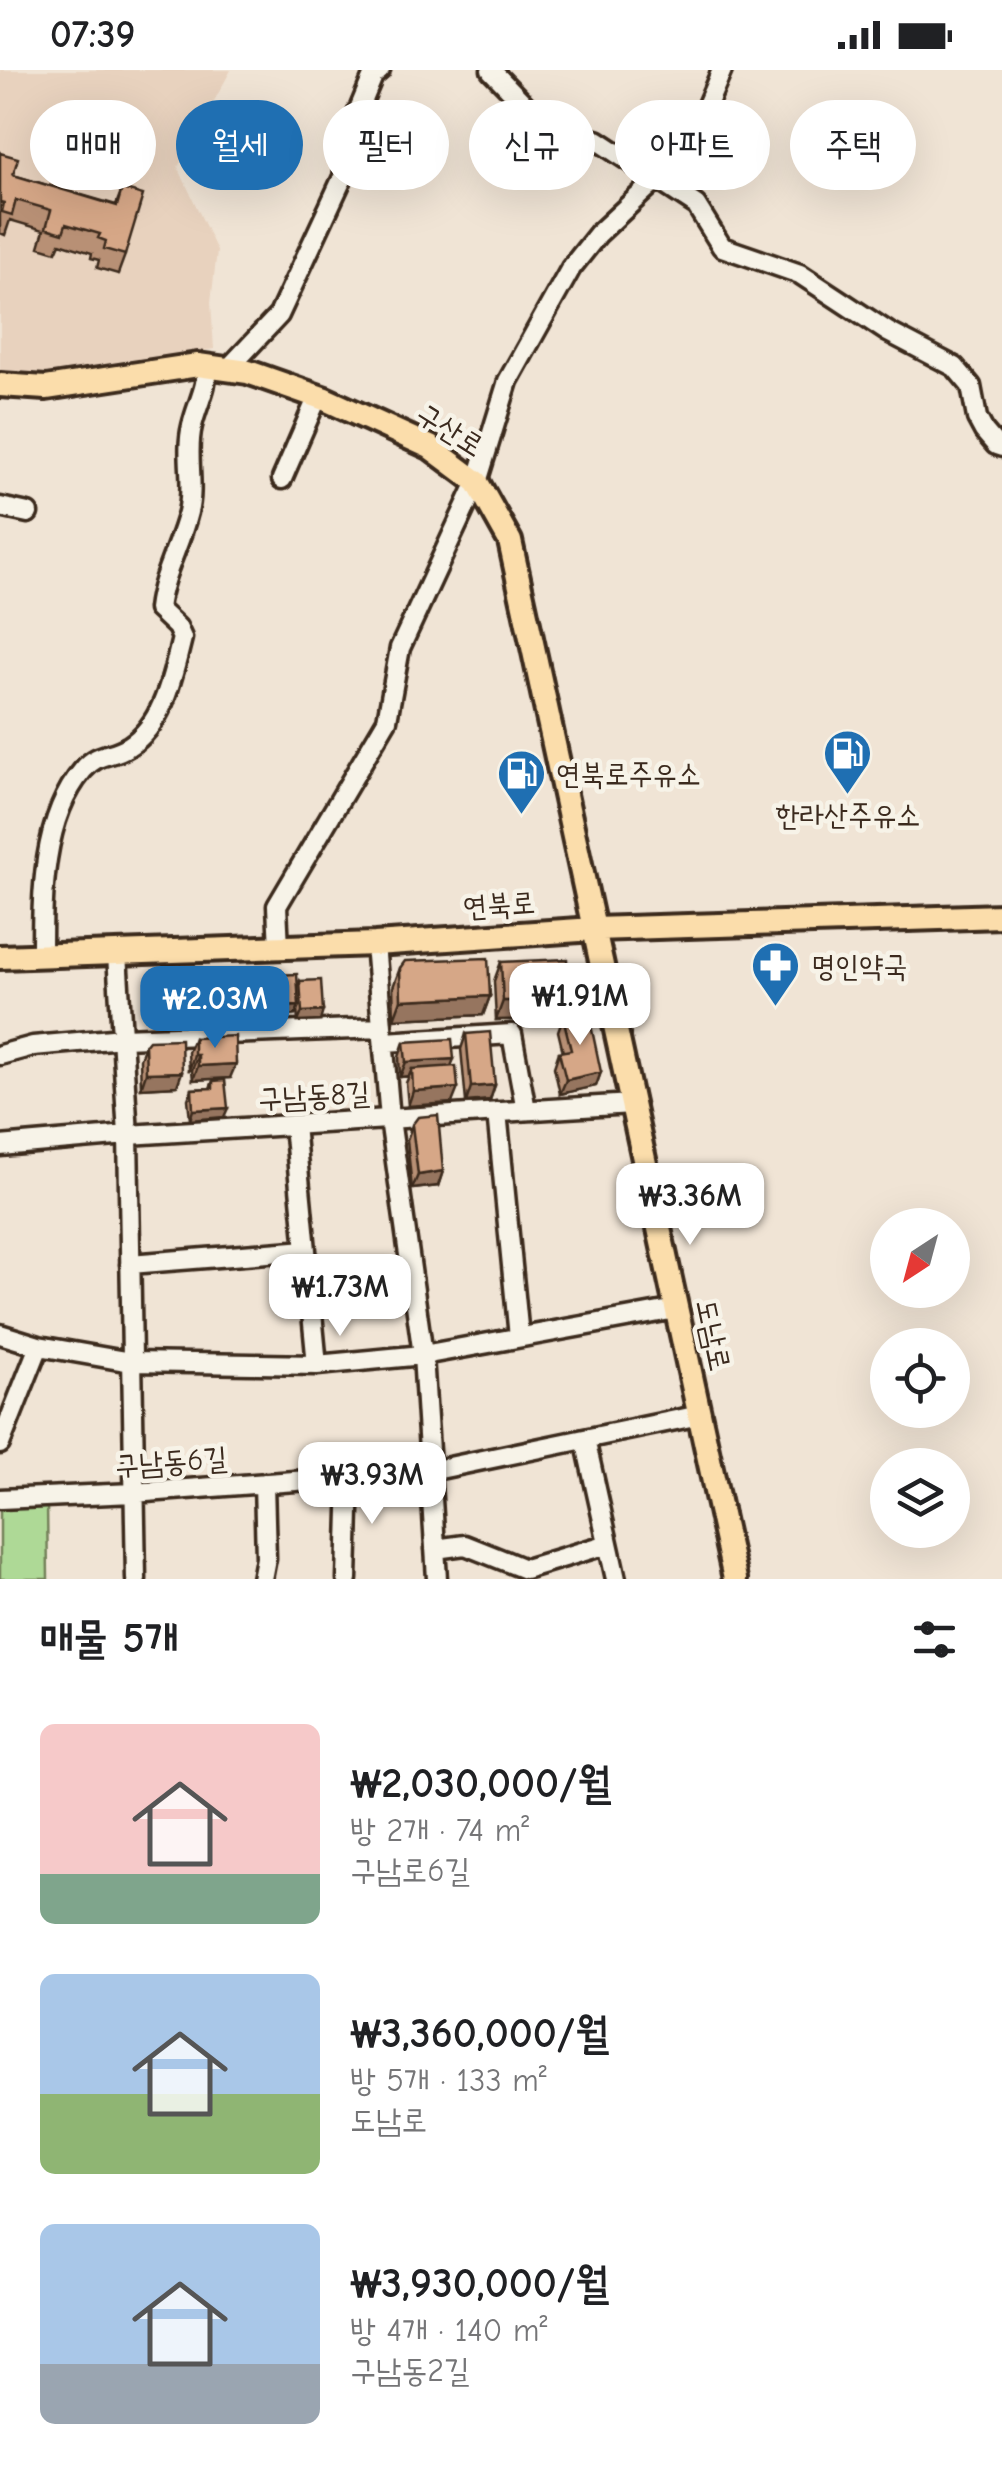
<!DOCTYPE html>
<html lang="ko">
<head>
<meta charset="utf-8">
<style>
	:root { --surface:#fff; --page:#f6f6f6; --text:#202124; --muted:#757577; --accent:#1f6fb2 }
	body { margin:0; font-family:"Comic Neue","Poor Story",sans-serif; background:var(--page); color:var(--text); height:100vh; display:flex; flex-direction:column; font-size:38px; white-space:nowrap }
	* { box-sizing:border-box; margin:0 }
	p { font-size:32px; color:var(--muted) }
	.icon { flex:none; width:55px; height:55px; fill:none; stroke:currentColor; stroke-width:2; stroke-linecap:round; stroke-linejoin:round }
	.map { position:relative; height:1509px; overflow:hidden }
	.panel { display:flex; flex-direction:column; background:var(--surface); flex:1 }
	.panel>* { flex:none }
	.top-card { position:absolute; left:30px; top:30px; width:942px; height:90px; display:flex; gap:20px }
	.needle { width:65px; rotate:216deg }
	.tools { position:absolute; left:870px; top:1138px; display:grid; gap:20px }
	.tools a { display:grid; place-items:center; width:100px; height:100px; border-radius:50%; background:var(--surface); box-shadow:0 10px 40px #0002; font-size:50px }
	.price { position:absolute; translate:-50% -85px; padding:0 22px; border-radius:20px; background:#fff; color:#222; font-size:32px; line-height:65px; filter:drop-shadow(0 2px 5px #0008) }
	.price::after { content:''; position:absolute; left:50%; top:60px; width:30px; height:22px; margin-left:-15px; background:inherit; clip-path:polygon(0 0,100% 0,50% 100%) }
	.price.on { background:var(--accent); color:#fff }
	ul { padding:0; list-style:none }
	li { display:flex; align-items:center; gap:30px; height:250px; padding:0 40px }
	li span { display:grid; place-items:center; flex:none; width:280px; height:200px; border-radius:15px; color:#555 }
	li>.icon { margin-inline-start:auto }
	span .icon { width:120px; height:120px; fill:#fffc; stroke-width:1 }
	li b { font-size:42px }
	h2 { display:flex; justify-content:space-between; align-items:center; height:120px; padding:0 40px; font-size:42px }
	.chip { padding:0 35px; border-radius:45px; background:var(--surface); box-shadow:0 10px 40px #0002; font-size:35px; line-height:90px }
	.chip.on { background:var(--accent); color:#fff }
	.status { display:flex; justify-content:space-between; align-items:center; height:70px; padding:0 50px; background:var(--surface); direction:ltr }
	.status svg { height:28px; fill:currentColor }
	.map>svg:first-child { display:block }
	.built { fill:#e8d2be }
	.green { fill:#aed996; stroke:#74825a; stroke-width:2.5 }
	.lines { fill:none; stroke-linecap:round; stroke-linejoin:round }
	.minor-casing { stroke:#3b2a1e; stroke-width:25 }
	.major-casing { stroke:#3b2a1e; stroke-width:30 }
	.minor { stroke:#f7f3e8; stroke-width:18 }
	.major { stroke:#fbddab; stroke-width:22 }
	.wall { fill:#b89074; stroke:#3b2a1e; stroke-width:2.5 }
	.shaded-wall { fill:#96755e; stroke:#3b2a1e; stroke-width:2.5 }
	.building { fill:#d6a787; stroke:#3b2a1e; stroke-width:2.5 }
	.labels { text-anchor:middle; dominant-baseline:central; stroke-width:9; stroke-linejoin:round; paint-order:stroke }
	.street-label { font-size:30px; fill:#3b2a1e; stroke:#f7f3e8 }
	.poi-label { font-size:30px; fill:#3b2a1e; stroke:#f7f3e8; text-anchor:start }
</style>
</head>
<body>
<div class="status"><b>07:39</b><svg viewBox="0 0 49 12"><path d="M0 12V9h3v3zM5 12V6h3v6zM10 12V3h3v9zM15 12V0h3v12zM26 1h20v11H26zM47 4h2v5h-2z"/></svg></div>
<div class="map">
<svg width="1002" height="1509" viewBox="0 0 1002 1509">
	<rect width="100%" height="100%" fill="#f0e4d5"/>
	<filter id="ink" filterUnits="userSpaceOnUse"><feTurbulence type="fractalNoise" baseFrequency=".01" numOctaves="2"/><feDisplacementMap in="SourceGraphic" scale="20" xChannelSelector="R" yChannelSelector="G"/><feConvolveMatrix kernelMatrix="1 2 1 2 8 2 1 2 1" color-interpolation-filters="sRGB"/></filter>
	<g filter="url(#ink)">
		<path class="built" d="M 0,0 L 231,0 L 178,97 L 217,181 L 211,232 L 214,279 L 48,308 L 0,306 Z"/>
		<path class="green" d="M 0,1434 L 47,1434 L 48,1509 L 0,1509 Z"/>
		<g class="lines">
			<defs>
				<path id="minor" d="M 491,0 L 551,62 L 597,70 L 696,135 L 722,177 L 800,204 L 888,262 L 955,297 L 971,316 L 977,348 L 984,361 L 996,375 L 1002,377
					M 229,298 L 279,245 L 343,107 L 350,61 L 373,6 L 380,0
					M 282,409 L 318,326
					M 0,437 L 28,443
					M 375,874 L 390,1049 L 423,1285 L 437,1509
					M 279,878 L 277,836 L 387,650 L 400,578 L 477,412 L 508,311 L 571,198 L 598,164 L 688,80 L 722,0
					M 117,884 L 128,1065 L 136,1509
					M 42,886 C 42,826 42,748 83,700 C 99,681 111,688 129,676 C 164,654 173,604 182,568 L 177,557 L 158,539 C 162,504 180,475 188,442 C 195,414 185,384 192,356 C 197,334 207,319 207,296
					M 385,972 L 512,964 L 526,1040
					M 0,985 L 33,976 L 123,968 L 381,958
					M 497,1042 L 519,1267
					M 294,1055 L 317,1295
					M 0,1076 L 128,1065 L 632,1034
					M 130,1194 L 306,1180
					M 0,1264 L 39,1276 L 131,1292 L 317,1295 L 423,1285 L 676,1239
					M 585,1369 L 616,1509
					M 0,1374 L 39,1276
					M 0,1429 L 133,1423 L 430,1401 L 700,1345
					M 435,1479 L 465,1475 L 525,1499 L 608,1474
					M 262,1509 L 266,1488 L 264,1413
					M 347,1509 L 350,1407"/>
				<path id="major" d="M 0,315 L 46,318 L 198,295 L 248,302 L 325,329 L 430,377 L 477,412 L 510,471 L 735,1509
					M 0,887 L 375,874 L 594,859 L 1002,846"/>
			</defs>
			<use href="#minor" class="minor-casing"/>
			<use href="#major" class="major-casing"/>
			<use href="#minor" class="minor"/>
			<use href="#major" class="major"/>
		</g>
		<path class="wall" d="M 0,83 L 13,105 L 116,135 L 122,119 L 125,185 L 118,204 L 97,198 L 99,190 L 91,188 L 92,183 L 60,173 L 56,182 L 39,177 L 44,160 L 10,150 L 5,165 L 0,163 Z
			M 501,892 L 561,949 L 496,950 L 494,911 Z
			M 400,898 L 490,926 L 483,945 L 394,949 L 393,917 Z
			M 240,900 L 272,909 L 274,905 L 298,918 L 300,911 L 320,951 L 298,952 L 297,939 L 295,945 L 273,947 L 272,933 L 268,943 L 236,944 L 235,915 Z
			M 169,904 L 199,936 L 193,951 L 166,952 L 164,918 Z
			M 563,947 L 601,1002 L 596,1016 L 560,1024 L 554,997 L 559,982 L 563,982 L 558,961 Z
			M 466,964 L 495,1015 L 490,1030 L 466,1032 L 461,979 Z
			M 194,968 L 230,1008 L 193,1010 L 192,1000 L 189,1000 L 188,982 Z
			M 404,972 L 451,997 L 452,1033 L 408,1036 L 406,1013 L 409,1006 L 400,1007 L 399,987 Z
			M 145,975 L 177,1016 L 141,1018 L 140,989 Z
			M 213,1011 L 224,1047 L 190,1050 L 188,1029 L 192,1019 L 210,1018 Z
			M 412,1055 L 443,1101 L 438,1116 L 412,1119 L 407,1070 Z"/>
		<path class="shaded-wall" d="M 490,926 L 483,945 L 394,949 L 401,930 Z
			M 273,929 L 268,943 L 236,944 L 242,930 Z
			M 568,930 L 561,949 L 496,950 L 503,931 Z
			M 199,936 L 193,951 L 166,952 L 171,937 Z
			M 299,936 L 295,945 L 273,947 L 276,937 Z
			M 323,941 L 320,951 L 298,952 L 302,942 Z
			M 194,985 L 198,985 L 192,1000 L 189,1000 Z
			M 454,989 L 448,1004 L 412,999 L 409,1006 L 400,1007 L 406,992 Z
			M 236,994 L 230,1008 L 193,1010 L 198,996 Z
			M 182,1002 L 177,1016 L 141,1018 L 146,1003 Z
			M 601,1002 L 596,1016 L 560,1024 L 566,1010 Z
			M 495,1015 L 490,1030 L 466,1032 L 471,1017 Z
			M 458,1018 L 452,1033 L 408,1036 L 413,1021 Z
			M 228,1038 L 224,1047 L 190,1050 L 193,1040 Z
			M 443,1101 L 438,1116 L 412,1119 L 418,1105 Z"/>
		<path class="building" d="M 0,83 L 18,88 L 13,105 L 117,136 L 122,119 L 143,125 L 125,185 L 104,179 L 106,171 L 98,168 L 100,164 L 66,154 L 63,163 L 46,158 L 51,140 L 16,130 L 12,145 L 2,142 L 4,133 L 0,132 Z
			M 488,888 L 490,926 L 401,930 L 400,898 L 405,891 Z
			M 567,889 L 568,930 L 503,931 L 501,892 Z
			M 272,899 L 273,929 L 242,930 L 240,900 Z
			M 197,903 L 199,936 L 171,937 L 169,904 Z
			M 297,904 L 299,936 L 276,937 L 274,905 Z
			M 321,910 L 323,941 L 302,942 L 300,911 Z
			M 588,941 L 601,1002 L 566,1010 L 559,982 L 571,980 L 563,947 Z
			M 490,962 L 495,1015 L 471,1017 L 466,964 Z
			M 235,966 L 236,994 L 198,996 L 198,985 L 194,985 L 194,968 Z
			M 181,969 L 182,1002 L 146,1003 L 145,975 L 149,970 Z
			M 452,969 L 454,989 L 406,992 L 404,972 Z
			M 456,996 L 458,1018 L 413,1021 L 412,999 Z
			M 225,1010 L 228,1038 L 193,1040 L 192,1019 L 213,1018 L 213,1011 Z
			M 438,1045 L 443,1101 L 418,1105 L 412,1055 L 418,1047 Z"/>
	</g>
	<defs>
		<symbol id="fuel-pin" viewBox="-11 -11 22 30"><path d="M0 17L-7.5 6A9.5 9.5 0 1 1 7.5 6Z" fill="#1f6fb2" stroke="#f7f3e8"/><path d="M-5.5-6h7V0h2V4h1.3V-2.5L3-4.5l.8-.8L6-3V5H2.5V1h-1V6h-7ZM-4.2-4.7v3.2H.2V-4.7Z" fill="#fff"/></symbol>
		<symbol id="pharmacy-pin" viewBox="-11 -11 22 30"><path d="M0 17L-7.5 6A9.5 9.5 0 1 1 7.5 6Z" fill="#1f6fb2" stroke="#f7f3e8"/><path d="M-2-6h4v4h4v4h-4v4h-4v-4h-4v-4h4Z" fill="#fff"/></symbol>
	</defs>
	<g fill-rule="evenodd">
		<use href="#fuel-pin" x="820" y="656" width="55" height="75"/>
		<use href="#fuel-pin" x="494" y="676" width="55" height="75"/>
		<use href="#pharmacy-pin" x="748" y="868" width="55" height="75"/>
	</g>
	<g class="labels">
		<g class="street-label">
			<text transform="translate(450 360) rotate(32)">구산로</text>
			<text transform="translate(499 835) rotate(-4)">연북로</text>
			<text transform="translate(314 1026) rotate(-3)">구남동8길</text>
			<text transform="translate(713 1265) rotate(78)">도남로</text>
			<text transform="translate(171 1392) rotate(-4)">구남동6길</text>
		</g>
		<g class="poi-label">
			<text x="556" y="704">연북로주유소</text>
			<text x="848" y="745" text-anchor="middle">한라산주유소</text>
			<text x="811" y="896">명인약국</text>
		</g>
	</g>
</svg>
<div class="tools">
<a><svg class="needle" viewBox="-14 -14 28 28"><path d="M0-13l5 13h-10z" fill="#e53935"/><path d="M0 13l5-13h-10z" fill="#757577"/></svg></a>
<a><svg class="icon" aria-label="locate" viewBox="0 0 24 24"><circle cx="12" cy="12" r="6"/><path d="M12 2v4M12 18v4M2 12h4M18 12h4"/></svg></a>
<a><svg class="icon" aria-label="layers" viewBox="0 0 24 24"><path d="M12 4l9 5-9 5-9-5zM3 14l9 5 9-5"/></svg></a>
</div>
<b class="price" style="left:580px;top:978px">₩1.91M</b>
<b class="price on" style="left:215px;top:981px">₩2.03M</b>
<b class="price" style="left:690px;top:1178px">₩3.36M</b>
<b class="price" style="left:340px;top:1269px">₩1.73M</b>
<b class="price" style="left:372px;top:1457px">₩3.93M</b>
<div class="top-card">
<a class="chip">매매</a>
<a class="chip on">월세</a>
<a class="chip">필터</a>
<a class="chip">신규</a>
<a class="chip">아파트</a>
<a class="chip">주택</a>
</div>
</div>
<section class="panel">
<h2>매물 5개<svg class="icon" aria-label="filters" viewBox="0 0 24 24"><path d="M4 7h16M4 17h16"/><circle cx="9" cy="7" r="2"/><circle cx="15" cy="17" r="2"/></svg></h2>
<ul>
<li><span style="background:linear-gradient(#f6c9c9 75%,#7fa58c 0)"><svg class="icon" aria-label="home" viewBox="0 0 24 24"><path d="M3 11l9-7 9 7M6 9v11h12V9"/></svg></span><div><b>₩2,030,000/월</b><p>방 2개 · 74 m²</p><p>구남로6길</p></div></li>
<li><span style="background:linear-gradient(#a9c7e8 60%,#8fb573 0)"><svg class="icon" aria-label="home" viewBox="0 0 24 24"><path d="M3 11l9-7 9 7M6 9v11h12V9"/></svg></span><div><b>₩3,360,000/월</b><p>방 5개 · 133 m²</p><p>도남로</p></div></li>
<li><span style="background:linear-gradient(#a9c7e8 70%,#9aa5b1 0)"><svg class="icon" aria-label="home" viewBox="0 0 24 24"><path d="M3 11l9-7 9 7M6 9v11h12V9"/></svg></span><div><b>₩3,930,000/월</b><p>방 4개 · 140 m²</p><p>구남동2길</p></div></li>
</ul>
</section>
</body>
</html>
